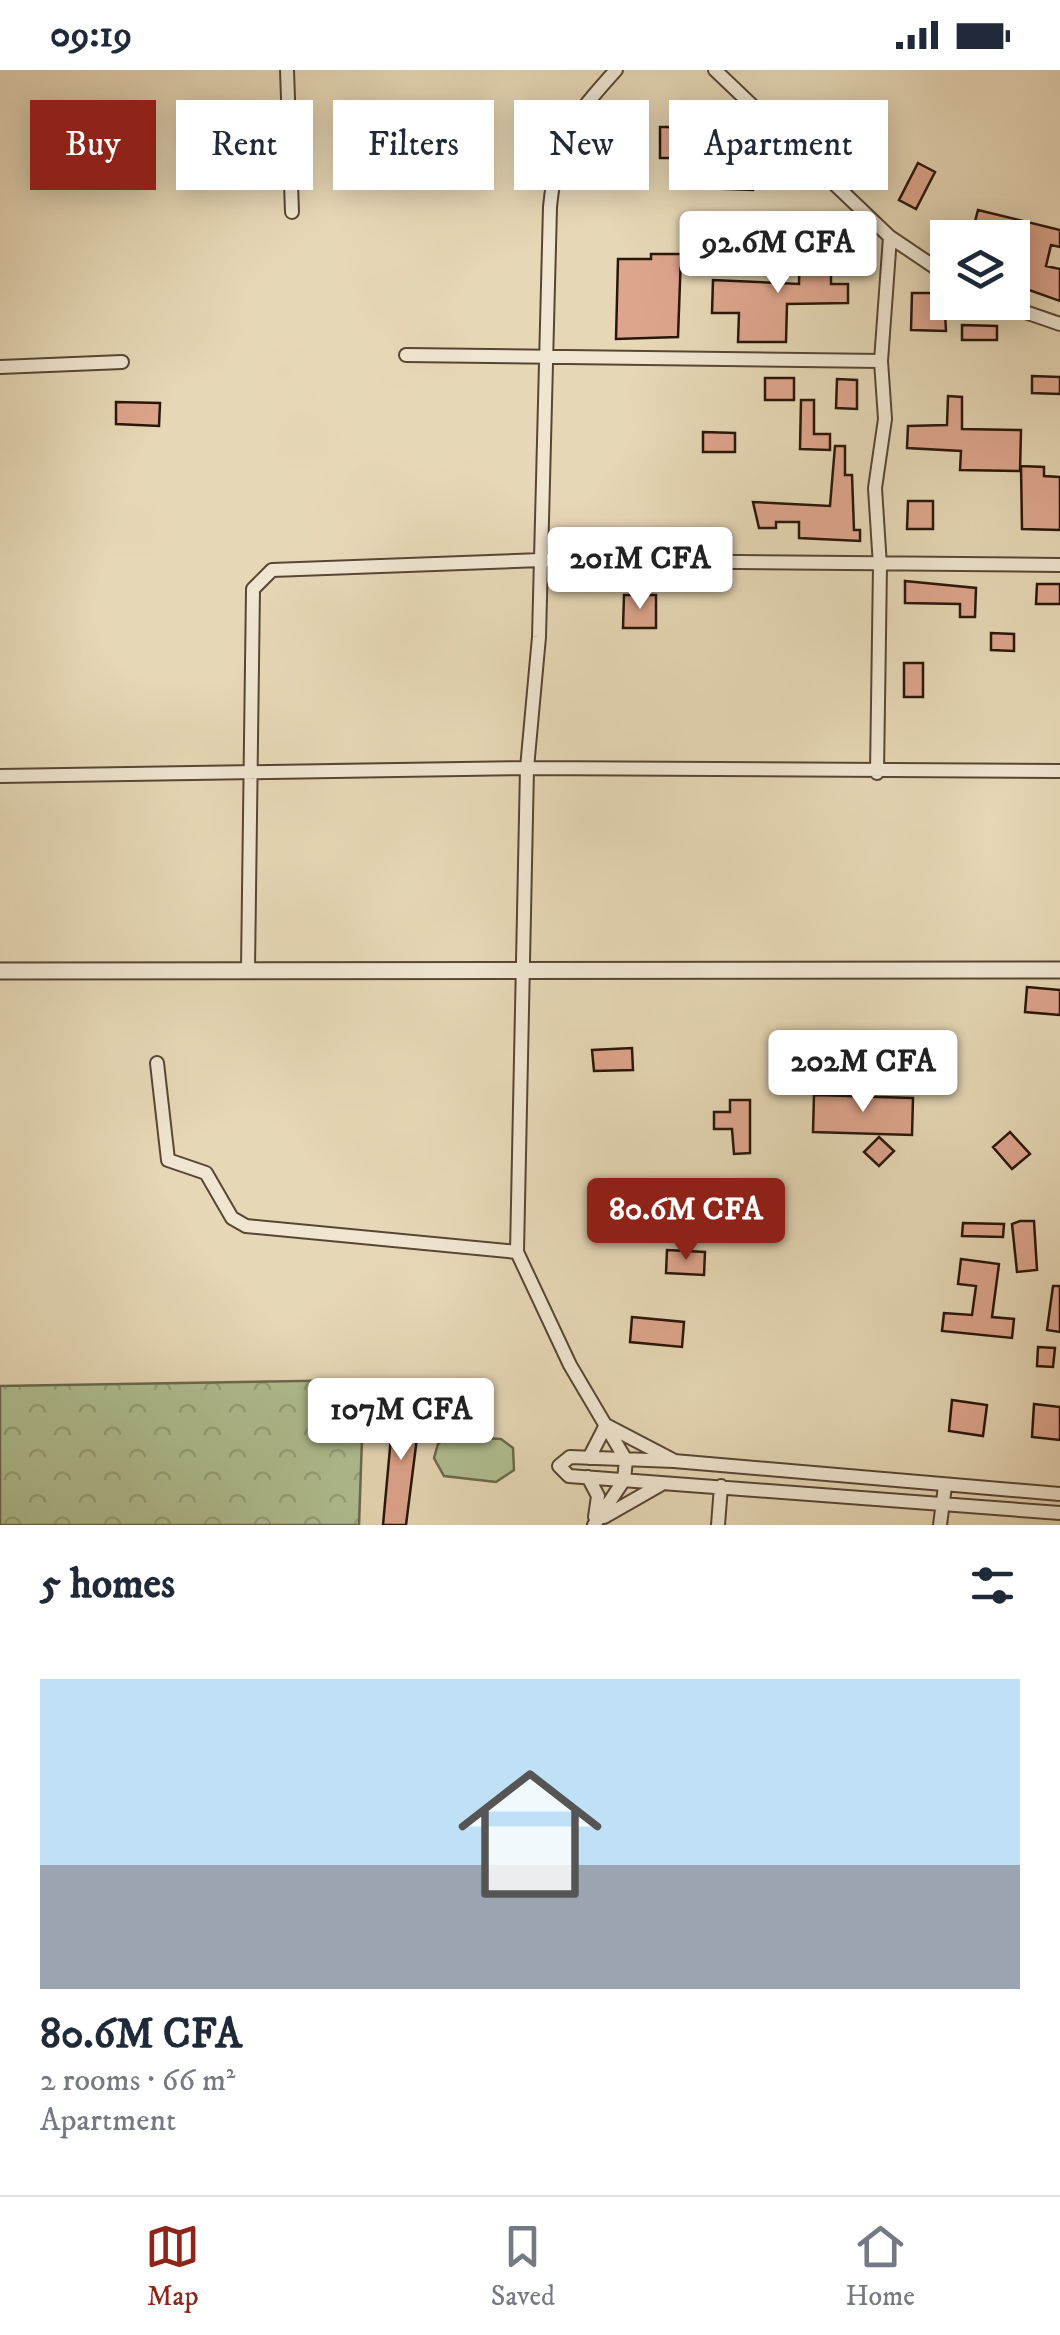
<!DOCTYPE html>
<html lang="en">
<head>
<meta charset="utf-8">
<style>
	:root { --surface:#fff; --page:#f2f2f3; --text:#1f2937; --muted:#747a83; --line:#e0e1e3; --accent:#8f2418 }
	body { margin:0; font-family:"IM FELL DW Pica",serif; background:var(--page); color:var(--text); height:100vh; display:flex; flex-direction:column; font-size:38px; white-space:nowrap }
	* { box-sizing:border-box; margin:0 }
	p { font-size:32px; color:var(--muted) }
	.icon { flex:none; width:55px; height:55px; fill:none; stroke:currentColor; stroke-width:2; stroke-linecap:round; stroke-linejoin:round }
	.map { position:relative; height:1455px; overflow:hidden }
	.details { display:flex; flex-direction:column; background:var(--surface); flex:1 }
	.details>* { flex:none }
	.hud { position:absolute; left:30px; top:30px; width:1000px; height:90px; display:flex; gap:20px }
	.buttons { position:absolute; left:930px; top:150px; display:grid; gap:20px }
	.buttons a { display:grid; place-items:center; width:100px; height:100px; border-radius:0px; background:var(--surface); box-shadow:0 5px 25px #0003; font-size:50px }
	.price { position:absolute; translate:-50% -85px; padding:0 22px; border-radius:10px; background:#fff; color:#222; font-size:32px; line-height:65px; filter:drop-shadow(0 2px 5px #0008) }
	.price::after { content:''; position:absolute; left:50%; top:60px; width:30px; height:22px; margin-left:-15px; background:inherit; clip-path:polygon(0 0,100% 0,50% 100%) }
	.price.current { background:var(--accent); color:#fff }
	ul { padding:0; list-style:none }
	li { display:grid; align-content:center; gap:20px; height:530px; padding:0 40px }
	li+li { border-top:2px solid var(--line) }
	li span { display:grid; place-items:center; height:310px; border-radius:0px; color:#555 }
	li>.icon { margin-inline-start:auto }
	span .icon { width:180px; height:180px; fill:#fffc; stroke-width:1 }
	li b { font-size:42px }
	h2 { display:flex; justify-content:space-between; align-items:center; height:120px; padding:0 40px; font-size:42px }
	.tag { padding:0 35px; border-radius:0px; background:var(--surface); box-shadow:0 5px 25px #0003; font-size:35px; line-height:90px }
	.tag.current { background:var(--accent); color:#fff }
	.status { display:flex; justify-content:space-between; align-items:center; height:70px; padding:0 50px; background:var(--surface); direction:ltr }
	.status svg { height:28px; fill:currentColor }
	.tab-bar { display:flex; justify-content:space-around; align-items:center; height:140px; border-top:2px solid var(--line); background:var(--surface); font-size:28px; color:var(--muted) }
	.tab-bar a { display:grid; justify-items:center; gap:5px }
	.tab-bar .current { color:var(--accent) }
	.map>svg:first-child { display:block }
	.grass { fill:#b0bf92; stroke:#6c6a4d; stroke-width:2.5 }
	.forest { fill:url(#forest-crowns); stroke:#6c6a4d; stroke-width:2.5 }
	.building { fill:#dea58d; stroke:#291608; stroke-width:2.5 }
	.lines { fill:none; stroke-linecap:round; stroke-linejoin:round }
	.minor-casing { stroke:#584634; stroke-width:16 }
	.tertiary-casing { stroke:#584634; stroke-width:19 }
	.minor { stroke:#efe5d0; stroke-width:12 }
	.tertiary { stroke:#efe5d0; stroke-width:15 }
</style>
</head>
<body>
<div class="status"><b>09:19</b><svg viewBox="0 0 49 12"><path d="M0 12V9h3v3zM5 12V6h3v6zM10 12V3h3v9zM15 12V0h3v12zM26 1h20v11H26zM47 4h2v5h-2z"/></svg></div>
<div class="map">
<svg width="1060" height="1455" viewBox="0 0 1060 1455">
	<defs>
		<pattern id="forest-crowns" width="20" height="18" patternUnits="userSpaceOnUse" patternTransform="scale(2.5)"><rect width="20" height="18" fill="#b0bf92"/><path d="M2 6a3 3 0 1 1 6 0M12 15a3 3 0 1 1 6 0" fill="none" stroke="#97a37c"/></pattern>
	</defs>
	<rect width="100%" height="100%" fill="#e6d7b6"/>
	<filter id="stains"><feTurbulence type="fractalNoise" baseFrequency=".002" numOctaves="4"/><feColorMatrix values="0 0 0 0 .2 0 0 0 0 .09 0 0 0 0 .02 0 0 0 .5 -.17"/></filter>
	<radialGradient id="worn" r=".72"><stop offset=".6" stop-color="#630" stop-opacity="0"/><stop offset="1" stop-color="#630" stop-opacity=".3"/></radialGradient>
	<path class="grass" d="M 449,1366 L 501,1369 L 513,1378 L 514,1400 L 496,1412 L 444,1406 L 434,1388 L 438,1374 Z"/>
	<path class="forest" d="M 364,1310 L 359,1455 L 0,1455 L 0,1316 Z"/>
	<path class="building" d="M 660,57 L 741,57 L 738,108 L 753,109 L 753,120 L 701,118 L 701,88 L 660,88 Z
		M 918,93 L 935,102 L 916,139 L 899,130 Z
		M 978,140 L 1060,160 L 1060,177 L 1051,175 L 1046,196 L 1060,199 L 1060,231 L 1012,214 L 1012,168 L 973,159 Z
		M 800,164 L 820,164 L 820,191 L 831,191 L 831,214 L 848,214 L 848,233 L 787,234 L 786,272 L 738,272 L 739,243 L 712,243 L 713,210 L 799,214 Z
		M 651,184 L 681,184 L 678,267 L 616,269 L 618,189 L 651,189 Z
		M 912,223 L 944,223 L 946,261 L 911,260 Z
		M 962,255 L 997,256 L 997,270 L 962,270 Z
		M 1032,306 L 1060,307 L 1060,324 L 1032,323 Z
		M 765,308 L 794,308 L 794,330 L 765,330 Z
		M 837,309 L 857,310 L 857,339 L 836,338 Z
		M 948,326 L 962,327 L 962,359 L 1021,360 L 1020,401 L 960,400 L 961,381 L 907,378 L 908,356 L 947,355 Z
		M 801,330 L 814,330 L 814,364 L 830,364 L 830,380 L 800,379 Z
		M 116,332 L 160,333 L 159,356 L 116,354 Z
		M 703,362 L 735,363 L 735,382 L 703,382 Z
		M 835,376 L 845,376 L 845,405 L 852,405 L 854,460 L 860,460 L 860,471 L 799,468 L 799,452 L 776,452 L 776,458 L 759,458 L 753,432 L 830,436 Z
		M 1021,396 L 1044,397 L 1044,406 L 1060,407 L 1060,460 L 1022,459 Z
		M 908,431 L 933,431 L 933,459 L 907,459 Z
		M 905,511 L 976,518 L 975,547 L 960,547 L 960,534 L 905,533 Z
		M 1037,514 L 1060,514 L 1060,534 L 1036,534 Z
		M 624,525 L 656,525 L 656,558 L 623,558 Z
		M 991,563 L 1014,564 L 1014,581 L 991,580 Z
		M 904,593 L 923,593 L 923,627 L 904,627 Z
		M 1027,917 L 1060,920 L 1060,945 L 1025,942 Z
		M 632,978 L 633,1000 L 594,1001 L 592,980 Z
		M 814,1025 L 913,1028 L 912,1065 L 813,1062 Z
		M 730,1030 L 750,1030 L 750,1083 L 734,1084 L 732,1059 L 714,1059 L 714,1042 L 730,1042 Z
		M 1010,1062 L 1030,1084 L 1012,1099 L 993,1077 Z
		M 879,1067 L 894,1081 L 879,1096 L 864,1082 Z
		M 1020,1151 L 1034,1151 L 1037,1200 L 1017,1202 L 1012,1154 Z
		M 963,1153 L 1004,1154 L 1003,1167 L 962,1166 Z
		M 667,1180 L 705,1182 L 704,1205 L 666,1203 Z
		M 961,1189 L 999,1194 L 992,1247 L 1014,1249 L 1012,1268 L 942,1261 L 944,1243 L 972,1245 L 976,1216 L 958,1214 Z
		M 1053,1216 L 1060,1216 L 1060,1262 L 1047,1260 Z
		M 632,1247 L 684,1252 L 682,1277 L 630,1272 Z
		M 1038,1277 L 1055,1278 L 1053,1297 L 1037,1296 Z
		M 952,1330 L 987,1335 L 983,1366 L 949,1361 Z
		M 394,1334 L 421,1336 L 406,1455 L 383,1455 Z
		M 1034,1334 L 1060,1337 L 1060,1370 L 1032,1367 Z"/>
	<g class="lines">
		<defs>
			<path id="minor" d="M 287,0 L 292,142
				M 715,0 L 890,167 L 948,206
				M 996,232 L 1060,254
				M 406,285 L 881,291
				M 0,297 L 122,292
				M 877,703 L 880,496 L 875,418 L 885,349 L 881,291 L 890,167
				M 0,706 L 527,698 L 1060,701
				M 248,899 L 253,519 L 272,500 L 541,490 L 1060,495
				M 157,993 L 168,1090 L 206,1103 L 232,1148 L 246,1156 L 517,1182
				M 589,1388 L 606,1355 L 673,1390
				M 588,1407 L 598,1426 L 595,1447
				M 1060,1424 L 674,1391 L 570,1387 L 559,1396 L 569,1406 L 1060,1443
				M 604,1447 L 660,1415
				M 594,1455 L 624,1410 L 626,1390 L 570,1295 L 517,1182 L 527,698 L 539,567 L 550,137 C 557,68 571,50 616,0
				M 718,1455 L 721,1416
				M 940,1455 L 945,1416"/>
			<path id="tertiary" d="M 0,901 L 1060,900"/>
		</defs>
		<use href="#minor" class="minor-casing"/>
		<use href="#tertiary" class="tertiary-casing"/>
		<use href="#minor" class="minor"/>
		<use href="#tertiary" class="tertiary"/>
	</g>
	<rect width="100%" height="100%" filter="url(#stains)"/>
	<rect width="100%" height="100%" fill="url(#worn)"/>
</svg>
<div class="buttons">
<a><svg class="icon" aria-label="layers" viewBox="0 0 24 24"><path d="M12 4l9 5-9 5-9-5zM3 14l9 5 9-5"/></svg></a>
</div>
<b class="price" style="left:778px;top:226px">92.6M CFA</b>
<b class="price" style="left:640px;top:542px">201M CFA</b>
<b class="price" style="left:863px;top:1045px">202M CFA</b>
<b class="price current" style="left:686px;top:1193px">80.6M CFA</b>
<b class="price" style="left:401px;top:1393px">107M CFA</b>
<div class="hud">
<a class="tag current">Buy</a>
<a class="tag">Rent</a>
<a class="tag">Filters</a>
<a class="tag">New</a>
<a class="tag">Apartment</a>
</div>
</div>
<section class="details">
<h2>5 homes<svg class="icon" aria-label="filters" viewBox="0 0 24 24"><path d="M4 7h16M4 17h16"/><circle cx="9" cy="7" r="2"/><circle cx="15" cy="17" r="2"/></svg></h2>
<ul>
<li><span style="background:linear-gradient(#bfe0f5 60%,#9aa5b1 0)"><svg class="icon" aria-label="home" viewBox="0 0 24 24"><path d="M3 11l9-7 9 7M6 9v11h12V9"/></svg></span><div><b>80.6M CFA</b><p>2 rooms · 66 m²</p><p>Apartment</p></div></li>
</ul>
</section>
<nav class="tab-bar">
<a class="current"><svg class="icon" aria-label="map" viewBox="0 0 24 24"><path d="M3 6l6-2 6 2 6-2v14l-6 2-6-2-6 2zM9 4v14M15 6v14"/></svg>Map</a>
<a><svg class="icon" aria-label="saved" viewBox="0 0 24 24"><path d="M7 4h10v16l-5-4-5 4z"/></svg>Saved</a>
<a><svg class="icon" aria-label="home" viewBox="0 0 24 24"><path d="M3 11l9-7 9 7M6 9v11h12V9"/></svg>Home</a>
</nav>
</body>
</html>
